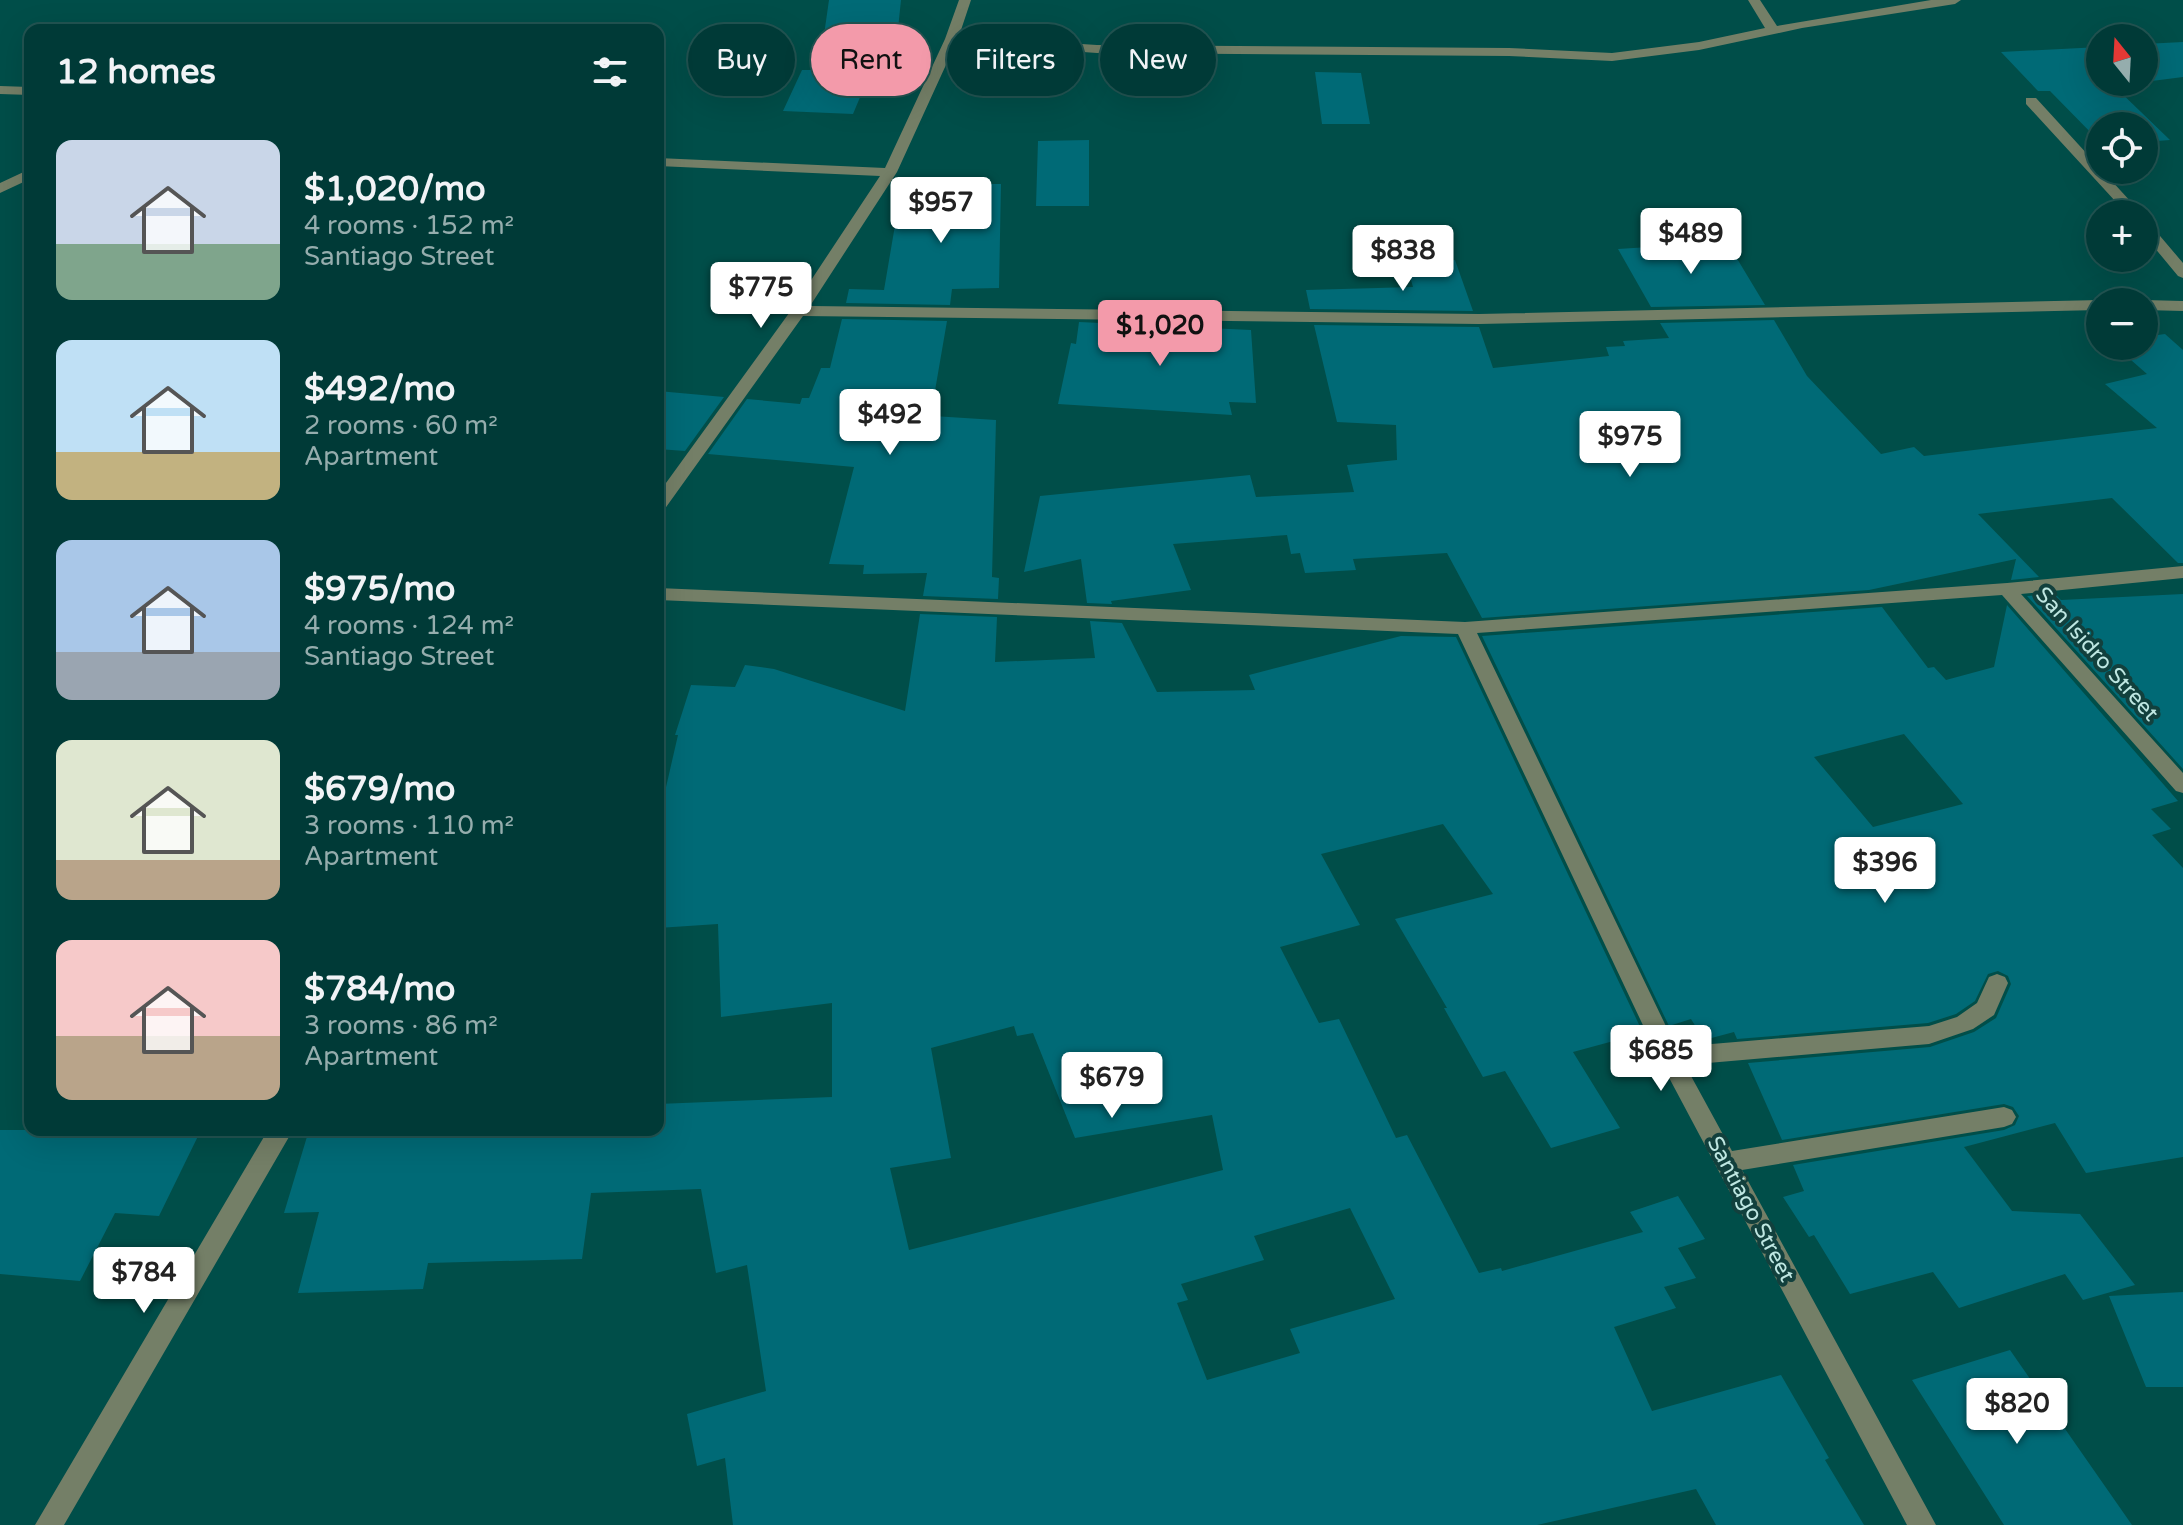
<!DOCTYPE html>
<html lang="en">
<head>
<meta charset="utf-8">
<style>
	:root { --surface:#003a37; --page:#0e4542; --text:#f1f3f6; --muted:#95adad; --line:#225452; --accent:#f39aaa }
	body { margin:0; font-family:"Varela Round",sans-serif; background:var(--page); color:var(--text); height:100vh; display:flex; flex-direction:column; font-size:30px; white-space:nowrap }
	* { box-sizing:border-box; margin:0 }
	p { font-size:26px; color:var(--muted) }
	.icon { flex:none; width:44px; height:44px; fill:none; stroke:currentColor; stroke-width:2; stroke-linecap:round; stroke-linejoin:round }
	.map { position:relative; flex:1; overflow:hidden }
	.side { position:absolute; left:24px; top:24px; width:640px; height:1112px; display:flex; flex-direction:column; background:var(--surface); border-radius:16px; box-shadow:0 8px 32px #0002,0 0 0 2px var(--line) }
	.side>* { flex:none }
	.hud { position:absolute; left:688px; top:24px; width:760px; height:72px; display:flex; gap:16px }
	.needle { width:52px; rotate:342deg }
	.tools { position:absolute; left:2086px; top:24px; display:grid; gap:16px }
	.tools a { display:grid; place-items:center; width:72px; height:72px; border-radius:50%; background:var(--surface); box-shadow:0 8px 32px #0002,0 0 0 2px var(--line); font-size:40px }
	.price { position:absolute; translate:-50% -68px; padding:0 18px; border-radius:8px; background:#fff; color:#222; font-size:26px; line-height:52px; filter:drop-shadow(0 2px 4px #0008) }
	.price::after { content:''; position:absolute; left:50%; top:48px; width:24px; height:18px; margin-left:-12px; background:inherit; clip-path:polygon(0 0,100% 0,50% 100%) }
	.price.current { background:var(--accent); color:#111 }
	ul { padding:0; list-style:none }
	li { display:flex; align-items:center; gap:24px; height:200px; padding:0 32px }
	li span { display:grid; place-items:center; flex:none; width:224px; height:160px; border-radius:16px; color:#555 }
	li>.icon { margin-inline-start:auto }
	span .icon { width:96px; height:96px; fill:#fffc; stroke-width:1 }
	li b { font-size:34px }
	h2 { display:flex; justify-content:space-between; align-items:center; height:96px; padding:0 32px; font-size:34px }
	.chip { padding:0 28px; border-radius:36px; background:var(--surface); box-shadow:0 8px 32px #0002,0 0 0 2px var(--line); font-size:28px; line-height:72px }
	.chip.current { background:var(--accent); color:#111 }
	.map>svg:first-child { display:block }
	.building { fill:#006a76; fill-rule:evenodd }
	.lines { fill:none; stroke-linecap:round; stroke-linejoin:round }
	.minor { fill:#747f67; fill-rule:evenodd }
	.labels { text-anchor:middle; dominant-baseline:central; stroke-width:8; stroke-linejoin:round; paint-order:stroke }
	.street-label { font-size:22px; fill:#bfe7e2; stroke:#12403d }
</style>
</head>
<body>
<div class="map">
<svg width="2183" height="1525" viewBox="0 0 2183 1525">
	<rect width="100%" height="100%" fill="#004e49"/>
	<path class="building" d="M 829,0 L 901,0 L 896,48 L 888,65 L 874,64 L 853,114 L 783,111 L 802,70 L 819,70 Z
		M 2183,42 L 2183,77 L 2144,82 L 2144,44 Z
		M 2100,47 L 2100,82 L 2142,82 L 2113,85 L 2170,140 L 2144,142 L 2144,126 L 2100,126 L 2100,142 L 2050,91 L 2038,91 L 2001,52 Z
		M 1315,72 L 1361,73 L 1370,124 L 1322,124 Z
		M 1089,140 L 1089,206 L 1036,206 L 1038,141 Z
		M 902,184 L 1001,184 L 999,288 L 952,289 L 950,305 L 846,303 L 849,289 L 884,290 Z
		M 1727,242 L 1765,305 L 1651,307 L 1618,249 Z
		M 1455,260 L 1473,311 L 1310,309 L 1306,290 L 1413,287 L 1409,273 L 1414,272 L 1410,263 Z
		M 842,319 L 947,321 L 932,408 L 936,409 L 933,416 L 996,420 L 992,577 L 999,578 L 998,599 L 923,596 L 927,573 L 863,574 L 864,565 L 829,564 L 854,467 L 708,454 L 747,399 L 800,404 L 802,398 L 809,398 L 821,368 L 830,368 Z
		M 1774,320 L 1807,376 L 1881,454 L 1914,447 L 1924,456 L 2157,428 L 2105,384 L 2147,374 L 2115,346 L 2144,346 L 2144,337 L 2165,334 L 2183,350 L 2183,563 L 2178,563 L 2112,498 L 1978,514 L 2039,577 L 2011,580 L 2016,559 L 1869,590 L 1482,618 L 1447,553 L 1353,559 L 1356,570 L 1305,573 L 1300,553 L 1291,554 L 1287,535 L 1173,544 L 1191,590 L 1111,601 L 1112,604 L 1087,603 L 1081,559 L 1024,572 L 1040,496 L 1250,475 L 1256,497 L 1354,492 L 1347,465 L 1397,460 L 1396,425 L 1337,422 L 1314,325 L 1479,327 L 1493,368 L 1609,356 L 1606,347 L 1625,346 L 1623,341 L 1669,338 L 1660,323 Z
		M 1079,322 L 1251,330 L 1256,403 L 1229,402 L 1232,415 L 1058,404 L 1071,343 L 1076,344 Z
		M 658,391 L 724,397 L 685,451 L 658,449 Z
		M 2055,594 L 2061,600 L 2183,594 L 2183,769 L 2027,596 Z
		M 2007,605 L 2178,801 L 2151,809 L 2171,829 L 2152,835 L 2183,868 L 2183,1157 L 2086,1173 L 2055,1123 L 1964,1147 L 2012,1211 L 2080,1214 L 2135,1285 L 2083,1300 L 2065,1274 L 1959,1308 L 1933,1272 L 1850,1294 L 1814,1235 L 1809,1237 L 1783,1197 L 1804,1191 L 1793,1165 L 2004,1130 L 2015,1125 L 2019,1116 L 2013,1107 L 2004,1104 L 1782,1140 L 1748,1063 L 1930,1047 L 1974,1032 L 1996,1018 L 2011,984 L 2008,976 L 1998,971 L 1988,974 L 1975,1001 L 1956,1014 L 1928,1023 L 1737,1039 L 1734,1032 L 1704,1040 L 1691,1019 L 1669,1026 L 1482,636 L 1882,607 L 1928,668 L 1934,667 L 1946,680 L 1994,667 ZM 1904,734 L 1963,804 L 1873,827 L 1814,757 Z
		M 920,614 L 997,617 L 995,662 L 1095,658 L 1090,621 L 1122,623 L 1157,692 L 1255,690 L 1249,675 L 1401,636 L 1456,637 L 1643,1033 L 1573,1052 L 1620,1128 L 1551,1148 L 1505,1071 L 1483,1077 L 1444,1008 L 1447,1008 L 1395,919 L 1493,894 L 1443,824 L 1321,854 L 1360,925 L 1280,947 L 1319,1023 L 1339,1019 L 1396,1138 L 1407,1135 L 1479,1273 L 1501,1268 L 1502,1271 L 1643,1232 L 1630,1212 L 1678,1196 L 1705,1239 L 1678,1248 L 1696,1278 L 1664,1287 L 1676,1308 L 1614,1327 L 1652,1411 L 1781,1375 L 1829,1458 L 1825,1460 L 1864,1525 L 1716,1525 L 1696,1489 L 1537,1525 L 733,1525 L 725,1458 L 697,1466 L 687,1414 L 766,1391 L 747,1265 L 716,1273 L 701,1189 L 591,1193 L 582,1259 L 428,1263 L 423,1289 L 298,1293 L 319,1212 L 284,1213 L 309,1130 L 658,1130 L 658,1104 L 832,1097 L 832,1003 L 721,1017 L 718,924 L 658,928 L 658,822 L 678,735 L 675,735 L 691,685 L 735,687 L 745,665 L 774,669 L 905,711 ZM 1014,1026 L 1017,1036 L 1033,1033 L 1075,1138 L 1212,1115 L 1223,1170 L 909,1250 L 890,1168 L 951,1158 L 931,1048 ZM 1350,1208 L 1395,1299 L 1290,1329 L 1300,1353 L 1207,1380 L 1177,1303 L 1188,1300 L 1181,1284 L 1264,1260 L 1254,1236 Z
		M 0,1130 L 201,1130 L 159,1216 L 115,1213 L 80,1281 L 0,1274 Z
		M 2183,1292 L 2183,1387 L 2146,1387 L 2109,1296 Z
		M 2010,1350 L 2132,1525 L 2004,1525 L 1912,1380 Z"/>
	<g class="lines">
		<path class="minor" d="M 959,0 L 971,0 L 959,36 L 1097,45 L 1509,48 L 1612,53 L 1699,42 L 1765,28 L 1748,0 L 1760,0 L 1777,26 L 1931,0 L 1961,0 L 1955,4 L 1802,28 L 1699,50 L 1612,61 L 1509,56 L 1097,53 L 956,43 L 897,172 L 810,306 L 1479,314 L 2100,300 L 2106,302 L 2100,302 L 2100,310 L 1479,324 L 803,316 L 664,510 L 658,511 L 658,494 L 792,309 L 880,176 L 658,166 L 658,158 L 885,168 L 945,39 Z
			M 0,86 L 30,87 L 30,95 L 0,94 Z
			M 2026,98 L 2036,98 L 2142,214 L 2127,214 L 2026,104 Z
			M 30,169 L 30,179 L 0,193 L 0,183 Z
			M 2144,222 L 2149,223 L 2183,263 L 2183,278 L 2178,276 L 2144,235 Z
			M 2144,300 L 2183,301 L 2183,311 L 2144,310 L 2144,302 L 2138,302 Z
			M 2183,566 L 2183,578 L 2021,594 L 2183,773 L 2183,793 L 2176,791 L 2002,595 L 1477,633 L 1676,1047 L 1929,1026 L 1957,1017 L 1977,1003 L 1989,977 L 1997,974 L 2005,977 L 2008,983 L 1994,1015 L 1973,1029 L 1929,1044 L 1685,1065 L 1732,1151 L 2004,1107 L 2012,1110 L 2016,1117 L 2012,1124 L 2004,1127 L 1742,1170 L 1936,1525 L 1907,1525 L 1658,1057 L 1458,634 L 658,600 L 658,588 L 1465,622 L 2007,583 Z
			M 268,1130 L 293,1130 L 64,1525 L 35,1525 Z"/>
	</g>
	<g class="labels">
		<g class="street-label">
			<text transform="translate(2097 654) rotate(48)">San Isidro Street</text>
			<text transform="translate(1751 1209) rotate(62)">Santiago Street</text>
		</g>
	</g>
</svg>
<div class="tools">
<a><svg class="needle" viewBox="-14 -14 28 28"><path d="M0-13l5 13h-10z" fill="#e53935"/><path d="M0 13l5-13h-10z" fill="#95adad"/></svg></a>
<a><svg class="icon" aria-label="locate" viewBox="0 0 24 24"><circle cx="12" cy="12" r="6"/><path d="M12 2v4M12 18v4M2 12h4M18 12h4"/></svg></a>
<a>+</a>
<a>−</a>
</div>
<b class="price" style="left:941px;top:245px">$957</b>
<b class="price" style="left:1691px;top:276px">$489</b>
<b class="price" style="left:1403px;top:293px">$838</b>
<b class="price" style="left:761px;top:330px">$775</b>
<b class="price current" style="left:1160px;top:368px">$1,020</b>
<b class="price" style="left:890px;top:457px">$492</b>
<b class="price" style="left:1630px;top:479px">$975</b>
<b class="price" style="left:1885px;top:905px">$396</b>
<b class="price" style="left:1661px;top:1093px">$685</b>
<b class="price" style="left:1112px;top:1120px">$679</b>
<b class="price" style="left:144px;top:1315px">$784</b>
<b class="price" style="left:2017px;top:1446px">$820</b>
<div class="hud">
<a class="chip">Buy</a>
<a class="chip current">Rent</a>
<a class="chip">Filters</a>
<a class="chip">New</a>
</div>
<section class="side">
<h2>12 homes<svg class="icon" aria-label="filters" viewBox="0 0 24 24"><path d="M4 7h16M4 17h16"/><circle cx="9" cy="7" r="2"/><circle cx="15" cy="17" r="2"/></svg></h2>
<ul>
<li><span style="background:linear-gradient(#c9d6e8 65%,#7fa58c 0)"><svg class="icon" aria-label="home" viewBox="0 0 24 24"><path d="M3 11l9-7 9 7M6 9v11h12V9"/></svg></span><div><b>$1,020/mo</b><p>4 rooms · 152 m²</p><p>Santiago Street</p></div></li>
<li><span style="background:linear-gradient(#bfe0f5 70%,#c2b280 0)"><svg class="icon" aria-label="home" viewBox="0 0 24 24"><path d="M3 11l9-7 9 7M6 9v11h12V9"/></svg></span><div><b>$492/mo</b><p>2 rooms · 60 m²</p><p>Apartment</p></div></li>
<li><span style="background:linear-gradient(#a9c7e8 70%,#9aa5b1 0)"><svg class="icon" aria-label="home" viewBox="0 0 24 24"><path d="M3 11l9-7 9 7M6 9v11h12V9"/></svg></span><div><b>$975/mo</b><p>4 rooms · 124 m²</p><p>Santiago Street</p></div></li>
<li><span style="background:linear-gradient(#dfe7d0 75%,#b9a48a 0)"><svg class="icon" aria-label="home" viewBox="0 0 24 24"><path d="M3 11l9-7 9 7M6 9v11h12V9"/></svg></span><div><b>$679/mo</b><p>3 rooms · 110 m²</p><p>Apartment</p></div></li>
<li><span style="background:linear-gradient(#f6c9c9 60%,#b9a48a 0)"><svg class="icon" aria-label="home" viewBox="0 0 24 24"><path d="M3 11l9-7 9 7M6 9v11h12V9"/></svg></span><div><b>$784/mo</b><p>3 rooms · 86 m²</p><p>Apartment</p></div></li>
</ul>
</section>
</div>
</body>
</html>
